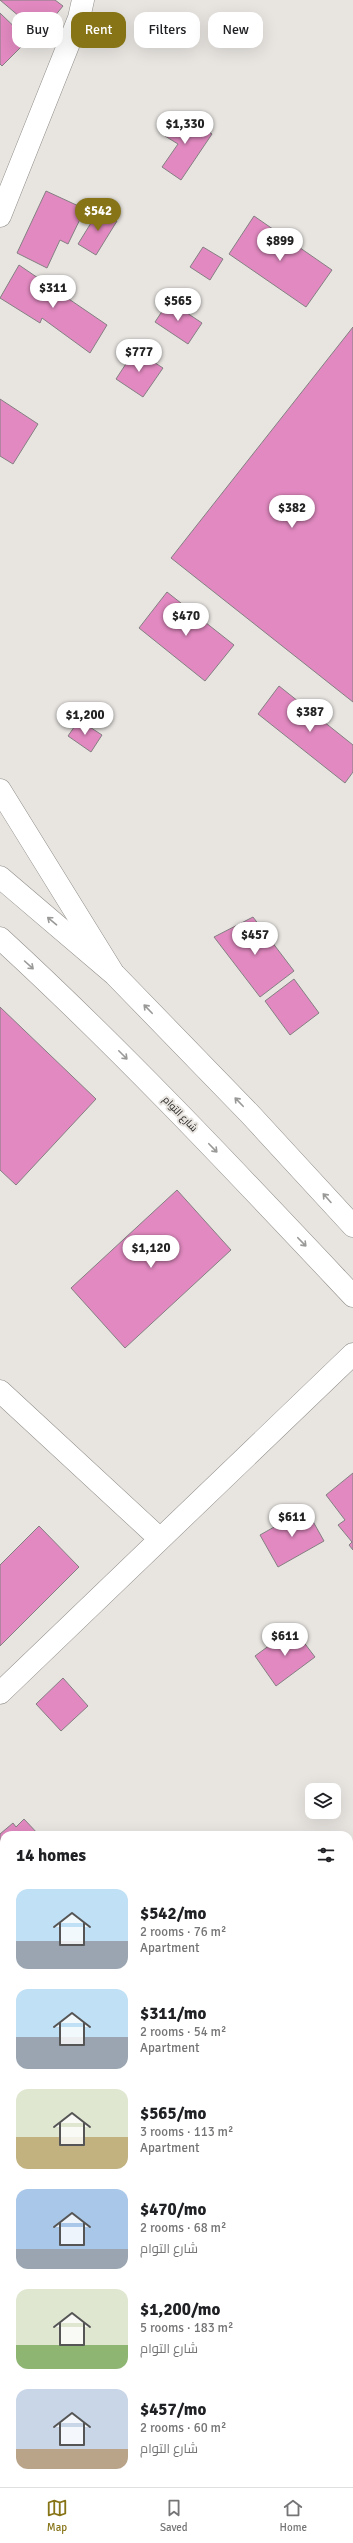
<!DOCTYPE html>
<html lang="en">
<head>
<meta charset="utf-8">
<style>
	:root { --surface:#fff; --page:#f6f6f6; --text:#202124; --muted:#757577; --line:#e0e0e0; --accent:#877417 }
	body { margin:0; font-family:Signika,Cairo,sans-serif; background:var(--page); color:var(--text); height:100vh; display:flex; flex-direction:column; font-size:15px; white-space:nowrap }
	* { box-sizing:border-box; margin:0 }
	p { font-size:13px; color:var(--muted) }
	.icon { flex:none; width:22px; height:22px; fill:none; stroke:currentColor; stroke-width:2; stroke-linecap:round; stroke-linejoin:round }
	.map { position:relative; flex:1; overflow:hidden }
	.drawer { position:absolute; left:0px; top:1831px; width:353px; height:656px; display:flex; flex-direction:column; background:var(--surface); border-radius:12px 12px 0 0; box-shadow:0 4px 16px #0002 }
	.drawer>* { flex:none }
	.top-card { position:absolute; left:12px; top:12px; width:329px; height:36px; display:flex; gap:8px }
	.buttons { position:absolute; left:305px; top:1783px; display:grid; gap:8px }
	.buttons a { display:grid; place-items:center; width:36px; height:36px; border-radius:8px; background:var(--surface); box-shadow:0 4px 16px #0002; font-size:20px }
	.price { position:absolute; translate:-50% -34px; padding:0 9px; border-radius:14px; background:#fff; color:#222; font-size:13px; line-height:26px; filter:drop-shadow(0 1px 2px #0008) }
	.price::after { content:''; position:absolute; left:50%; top:24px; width:12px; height:9px; margin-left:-6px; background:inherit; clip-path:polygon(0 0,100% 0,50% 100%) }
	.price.current { background:var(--accent); color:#fff }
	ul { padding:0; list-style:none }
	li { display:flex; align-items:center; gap:12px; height:100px; padding:0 16px }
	li span { display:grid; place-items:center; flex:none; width:112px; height:80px; border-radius:12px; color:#555 }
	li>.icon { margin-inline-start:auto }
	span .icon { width:48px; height:48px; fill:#fffc; stroke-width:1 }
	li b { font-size:17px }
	h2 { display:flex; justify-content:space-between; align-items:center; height:48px; padding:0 16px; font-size:17px }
	.pill { padding:0 14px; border-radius:12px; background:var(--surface); box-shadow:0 4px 16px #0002; font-size:14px; line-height:36px }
	.pill.current { background:var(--accent); color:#fff }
	.menu { display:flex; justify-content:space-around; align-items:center; height:56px; border-top:1px solid var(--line); background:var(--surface); font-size:11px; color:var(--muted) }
	.menu a { display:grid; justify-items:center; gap:2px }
	.menu .current { color:var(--accent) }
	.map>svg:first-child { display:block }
	.building { fill:#e189c0; stroke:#848082 }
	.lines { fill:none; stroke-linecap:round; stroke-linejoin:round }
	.minor-casing { stroke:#908d89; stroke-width:23 }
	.major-casing { stroke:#908d89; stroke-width:23 }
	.minor { stroke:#fff; stroke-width:22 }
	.major { stroke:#fff; stroke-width:22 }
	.oneway { stroke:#999998 }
	.labels { text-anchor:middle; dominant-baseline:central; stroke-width:4; stroke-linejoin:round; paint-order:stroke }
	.street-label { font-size:10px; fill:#1d1c1a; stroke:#e8e5e1 }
</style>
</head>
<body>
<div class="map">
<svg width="353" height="2487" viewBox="0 0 353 2487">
	<rect width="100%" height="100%" fill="#e8e5e1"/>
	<path class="building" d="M 0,0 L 55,0 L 63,6 L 40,34 Z
		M 0,13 L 28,40 L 2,66 L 0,64 Z
		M 181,112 L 212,134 L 181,180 L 162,167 L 178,144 L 165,136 Z
		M 46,191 L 85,209 L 68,244 L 60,240 L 47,268 L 17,253 Z
		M 99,210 L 117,221 L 96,255 L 78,244 Z
		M 254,216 L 332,270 L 306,307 L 229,254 Z
		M 203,247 L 223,259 L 210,280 L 190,267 Z
		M 19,265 L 107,325 L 90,353 L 42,318 L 40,323 L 0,298 Z
		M 169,301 L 202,323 L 188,344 L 155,322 Z
		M 353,327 L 353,702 L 171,558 Z
		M 135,350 L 163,368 L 143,397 L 116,379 Z
		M 0,399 L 38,424 L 13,464 L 0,456 Z
		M 167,592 L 234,645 L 205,681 L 139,628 Z
		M 279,686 L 353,745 L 353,772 L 345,783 L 258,714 Z
		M 79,720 L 102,735 L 91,752 L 68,736 Z
		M 253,917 L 294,971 L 260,997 L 214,937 Z
		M 294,979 L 319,1013 L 290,1035 L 265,1001 Z
		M 0,1007 L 96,1099 L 16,1185 L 0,1170 Z
		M 177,1190 L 231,1250 L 125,1348 L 71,1288 Z
		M 353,1473 L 353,1550 L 349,1545 L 352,1542 L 338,1525 L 345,1520 L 326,1495 Z
		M 306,1509 L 324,1541 L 278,1567 L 260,1535 Z
		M 39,1526 L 79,1567 L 0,1646 L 0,1565 Z
		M 293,1628 L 315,1657 L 276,1686 L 255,1656 Z
		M 63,1678 L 88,1706 L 61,1731 L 36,1704 Z
		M 24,1819 L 39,1835 L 4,1835 L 4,1901 L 0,1905 L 0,1834 L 13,1823 L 16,1827 Z
		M 0,1956 L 4,1960 L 4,2018 L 1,2020 Z
		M 0,2143 L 4,2147 L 4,2177 L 0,2181 Z
		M 4,2243 L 4,2262 L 0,2258 L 0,2247 Z
		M 349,2352 L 353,2356 L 353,2412 L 349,2416 Z
		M 353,2466 L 353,2487 L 324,2487 L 329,2483 L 349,2483 L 349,2469 Z"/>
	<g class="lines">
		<defs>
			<path id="minor" d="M 0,216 L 79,18 L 83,0
				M 0,790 L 112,971
				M 0,1391 L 160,1539
				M 0,1693 L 353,1354
				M 349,2010 L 353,2007
				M 0,2302 L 4,2298
				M 349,2441 L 353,2438
				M 288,2487 L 294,2483"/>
			<path id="major" d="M 0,877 L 115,975 L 249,1113 L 353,1226
				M 0,938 C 124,1052 238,1174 353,1296"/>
		</defs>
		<use href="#minor" class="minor-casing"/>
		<use href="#major" class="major-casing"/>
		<use href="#minor" class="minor"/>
		<use href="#major" class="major"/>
	</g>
	<defs><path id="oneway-shaft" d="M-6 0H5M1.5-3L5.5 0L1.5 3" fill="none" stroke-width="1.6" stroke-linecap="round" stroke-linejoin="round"/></defs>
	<g class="oneway">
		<use href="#oneway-shaft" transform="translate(52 921) rotate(-140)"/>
		<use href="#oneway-shaft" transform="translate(29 965) rotate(42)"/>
		<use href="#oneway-shaft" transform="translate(148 1009) rotate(-134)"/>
		<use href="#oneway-shaft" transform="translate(123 1055) rotate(45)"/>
		<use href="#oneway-shaft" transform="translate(239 1102) rotate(-134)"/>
		<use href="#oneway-shaft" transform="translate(213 1148) rotate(46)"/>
		<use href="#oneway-shaft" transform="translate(327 1198) rotate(-132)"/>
		<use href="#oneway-shaft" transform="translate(302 1242) rotate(46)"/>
	</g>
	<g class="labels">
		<g class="street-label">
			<text transform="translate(180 1114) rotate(46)">شارع التوام</text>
		</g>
	</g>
</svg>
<div class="buttons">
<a><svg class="icon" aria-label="layers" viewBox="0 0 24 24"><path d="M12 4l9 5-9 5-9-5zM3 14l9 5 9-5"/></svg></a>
</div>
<b class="price" style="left:185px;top:145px">$1,330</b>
<b class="price current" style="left:98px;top:232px">$542</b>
<b class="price" style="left:280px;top:262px">$899</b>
<b class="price" style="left:53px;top:309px">$311</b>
<b class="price" style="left:178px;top:322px">$565</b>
<b class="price" style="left:139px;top:373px">$777</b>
<b class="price" style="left:292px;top:529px">$382</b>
<b class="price" style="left:186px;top:637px">$470</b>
<b class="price" style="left:310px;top:733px">$387</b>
<b class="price" style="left:85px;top:736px">$1,200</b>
<b class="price" style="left:255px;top:956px">$457</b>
<b class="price" style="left:151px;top:1269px">$1,120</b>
<b class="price" style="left:292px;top:1538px">$611</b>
<b class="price" style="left:285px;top:1657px">$611</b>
<div class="top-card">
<a class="pill">Buy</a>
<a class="pill current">Rent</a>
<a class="pill">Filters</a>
<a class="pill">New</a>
</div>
<section class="drawer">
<h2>14 homes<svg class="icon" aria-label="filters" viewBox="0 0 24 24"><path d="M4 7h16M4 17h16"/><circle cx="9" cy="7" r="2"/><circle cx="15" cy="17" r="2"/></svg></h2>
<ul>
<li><span style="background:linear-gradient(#bfe0f5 65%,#9aa5b1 0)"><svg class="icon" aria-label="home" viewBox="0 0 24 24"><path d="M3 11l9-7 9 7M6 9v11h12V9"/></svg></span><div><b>$542/mo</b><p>2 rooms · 76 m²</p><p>Apartment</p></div></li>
<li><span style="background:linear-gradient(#bfe0f5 60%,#9aa5b1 0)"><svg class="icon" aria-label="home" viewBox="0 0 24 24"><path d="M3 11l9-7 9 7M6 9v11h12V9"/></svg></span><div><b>$311/mo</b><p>2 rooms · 54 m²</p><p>Apartment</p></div></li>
<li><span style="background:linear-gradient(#dfe7d0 60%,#c2b280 0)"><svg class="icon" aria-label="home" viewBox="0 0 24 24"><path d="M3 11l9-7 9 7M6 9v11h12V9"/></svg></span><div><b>$565/mo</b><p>3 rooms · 113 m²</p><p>Apartment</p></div></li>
<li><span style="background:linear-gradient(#a9c7e8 75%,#9aa5b1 0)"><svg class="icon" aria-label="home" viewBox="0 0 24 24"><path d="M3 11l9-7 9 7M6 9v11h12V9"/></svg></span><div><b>$470/mo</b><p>2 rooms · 68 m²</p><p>شارع التوام</p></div></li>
<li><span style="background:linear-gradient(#dfe7d0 70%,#8fb573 0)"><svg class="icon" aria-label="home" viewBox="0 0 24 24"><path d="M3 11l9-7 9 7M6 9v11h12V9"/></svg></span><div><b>$1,200/mo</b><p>5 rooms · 183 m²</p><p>شارع التوام</p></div></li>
<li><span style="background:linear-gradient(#c9d6e8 75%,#b9a48a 0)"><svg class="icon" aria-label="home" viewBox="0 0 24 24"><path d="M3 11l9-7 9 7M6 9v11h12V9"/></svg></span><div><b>$457/mo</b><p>2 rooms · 60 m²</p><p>شارع التوام</p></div></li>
</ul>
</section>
</div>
<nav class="menu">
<a class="current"><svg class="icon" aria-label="map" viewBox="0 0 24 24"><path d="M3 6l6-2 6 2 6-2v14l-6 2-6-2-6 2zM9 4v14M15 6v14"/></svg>Map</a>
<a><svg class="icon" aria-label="saved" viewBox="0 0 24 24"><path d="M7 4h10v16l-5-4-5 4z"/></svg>Saved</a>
<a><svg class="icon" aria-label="home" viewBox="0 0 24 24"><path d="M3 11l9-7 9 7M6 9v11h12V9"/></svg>Home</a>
</nav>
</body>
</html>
